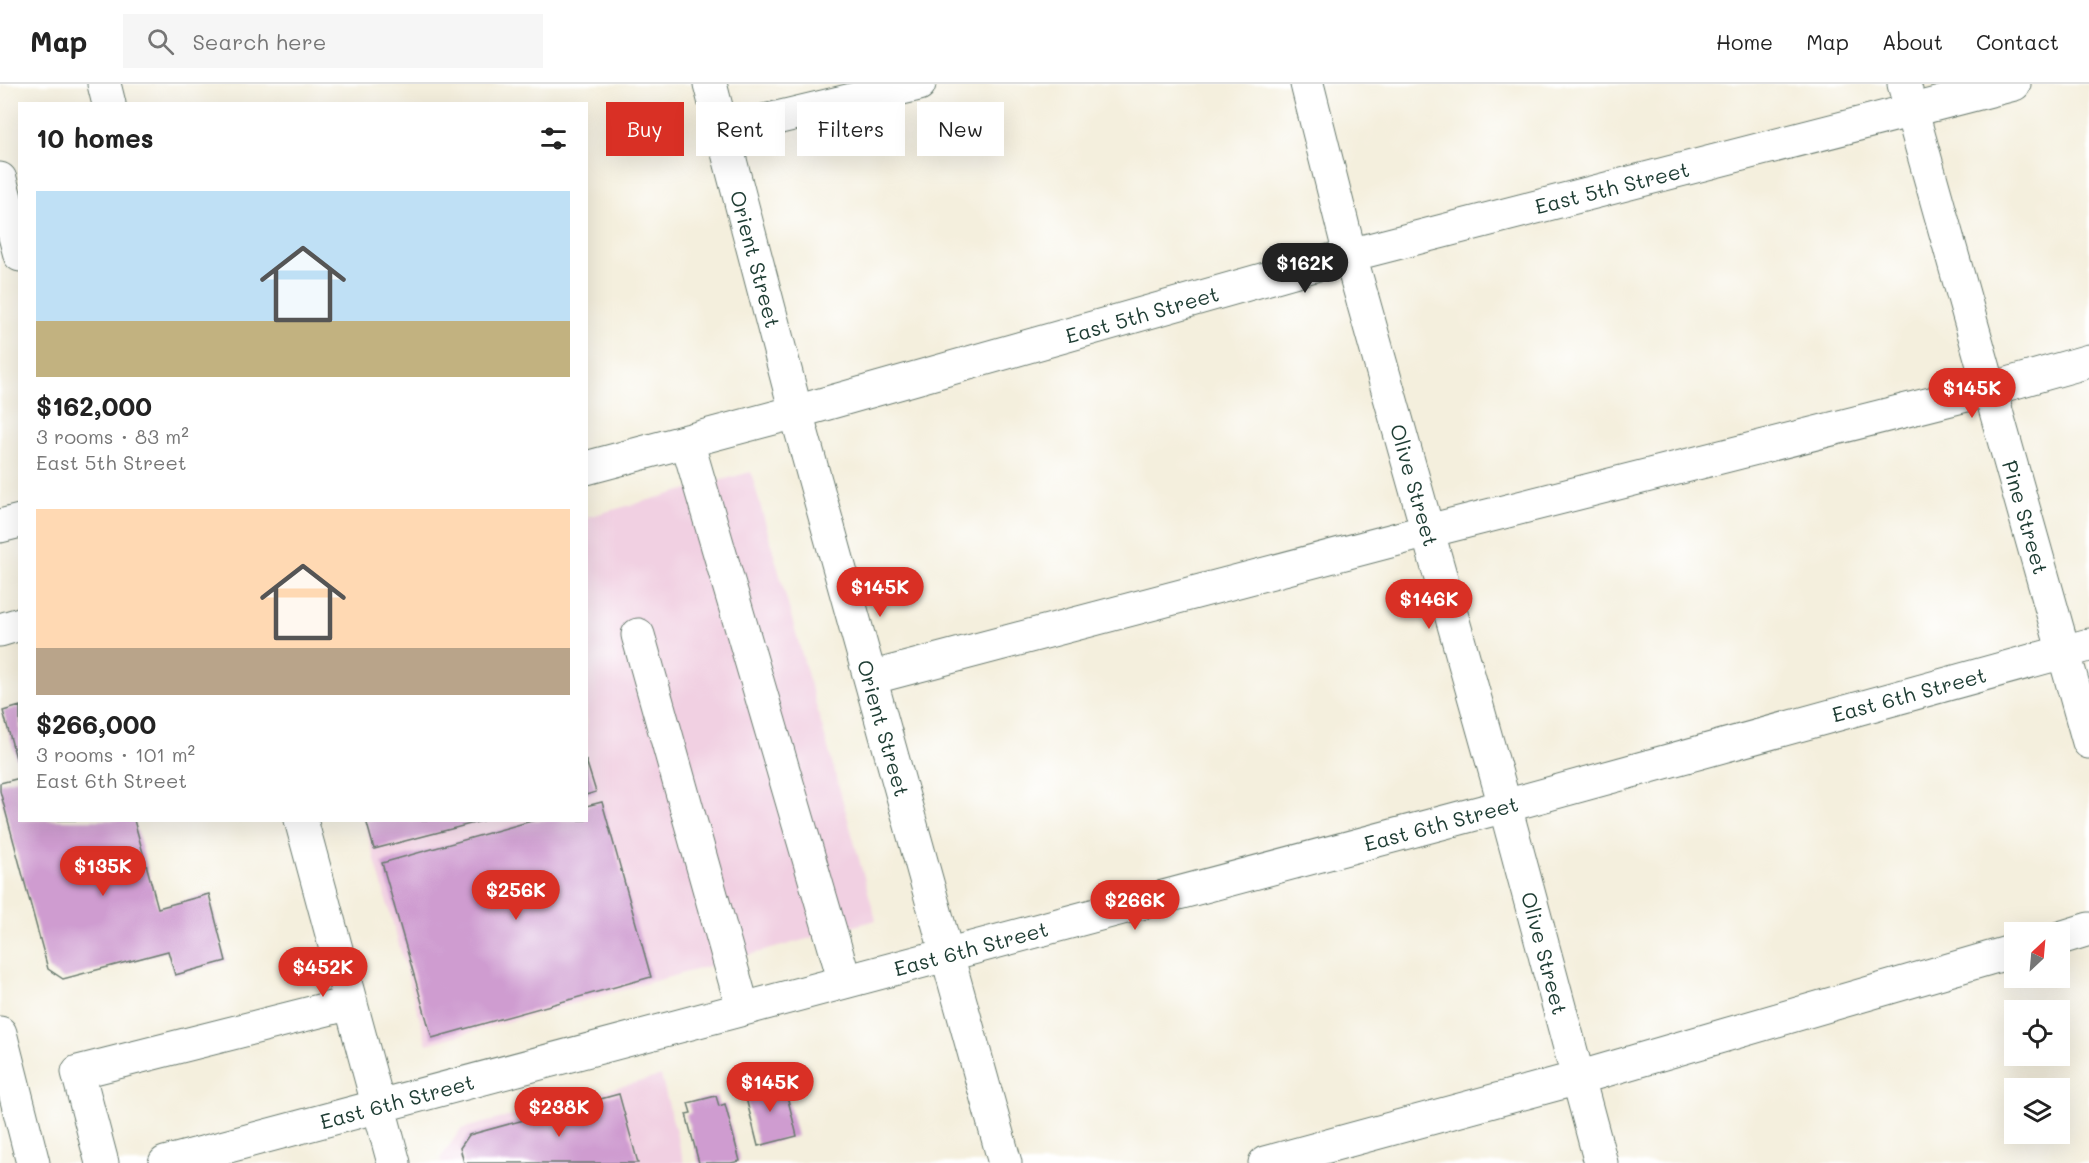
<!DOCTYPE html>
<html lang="en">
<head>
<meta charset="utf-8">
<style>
	:root { --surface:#fff; --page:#f6f6f6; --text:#222; --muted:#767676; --line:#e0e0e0; --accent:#d93025 }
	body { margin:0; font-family:Mali,sans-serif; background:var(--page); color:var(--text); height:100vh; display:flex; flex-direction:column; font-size:22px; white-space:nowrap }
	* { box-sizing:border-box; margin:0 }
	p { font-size:20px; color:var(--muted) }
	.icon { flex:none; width:33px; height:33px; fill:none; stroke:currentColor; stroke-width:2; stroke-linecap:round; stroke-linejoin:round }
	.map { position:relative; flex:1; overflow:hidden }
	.sheet { position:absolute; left:18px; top:18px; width:570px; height:720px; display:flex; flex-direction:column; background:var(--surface); border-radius:0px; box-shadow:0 6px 24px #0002 }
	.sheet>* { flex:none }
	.hud { position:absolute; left:606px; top:18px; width:570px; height:54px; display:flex; gap:12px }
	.needle { width:39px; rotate:26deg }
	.fabs { position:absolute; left:2004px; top:838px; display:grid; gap:12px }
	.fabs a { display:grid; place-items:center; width:66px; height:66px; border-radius:0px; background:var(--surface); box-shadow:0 6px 24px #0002; font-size:30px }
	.price { position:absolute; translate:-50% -51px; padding:0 14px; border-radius:21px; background:var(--accent); color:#fff; font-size:20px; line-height:39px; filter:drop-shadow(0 2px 3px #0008) }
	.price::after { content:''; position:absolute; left:50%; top:36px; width:18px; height:14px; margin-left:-9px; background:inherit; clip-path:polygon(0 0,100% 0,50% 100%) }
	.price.selected { background:#222; color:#fff }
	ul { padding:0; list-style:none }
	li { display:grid; align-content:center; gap:12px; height:318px; padding:0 18px }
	li span { display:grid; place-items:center; height:186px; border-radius:0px; color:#555 }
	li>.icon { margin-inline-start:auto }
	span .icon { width:108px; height:108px; fill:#fffc; stroke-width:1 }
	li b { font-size:26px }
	h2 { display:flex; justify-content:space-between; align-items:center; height:72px; padding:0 18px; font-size:26px }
	.pill { padding:0 21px; border-radius:0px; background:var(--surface); box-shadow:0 6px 24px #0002; font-size:21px; line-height:54px }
	.pill.selected { background:var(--accent); color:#fff }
	header { display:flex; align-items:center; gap:36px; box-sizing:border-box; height:84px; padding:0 30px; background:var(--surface); border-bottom:2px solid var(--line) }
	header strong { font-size:28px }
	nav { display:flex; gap:33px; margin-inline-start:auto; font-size:21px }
	.search { width:420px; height:54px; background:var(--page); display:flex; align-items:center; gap:15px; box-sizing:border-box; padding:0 21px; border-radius:0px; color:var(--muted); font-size:22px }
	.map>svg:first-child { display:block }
	.built { fill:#f1d0e2 }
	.building { fill:#cf9cd0 }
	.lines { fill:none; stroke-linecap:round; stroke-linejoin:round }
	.minor-casing { stroke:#6a7b6f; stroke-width:35 }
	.minor { stroke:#fff; stroke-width:33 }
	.labels { text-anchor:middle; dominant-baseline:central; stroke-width:6; stroke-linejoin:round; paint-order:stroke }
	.street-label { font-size:21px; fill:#1f3d34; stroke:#fff }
</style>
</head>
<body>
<header>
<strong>Map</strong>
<div class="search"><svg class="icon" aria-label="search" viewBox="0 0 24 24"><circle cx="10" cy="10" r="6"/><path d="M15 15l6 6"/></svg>Search here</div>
<nav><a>Home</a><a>Map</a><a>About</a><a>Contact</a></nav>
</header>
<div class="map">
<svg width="2089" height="1079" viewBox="0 0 2089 1079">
	<rect width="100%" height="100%" fill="#fff"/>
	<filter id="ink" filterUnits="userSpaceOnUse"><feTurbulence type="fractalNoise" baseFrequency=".0167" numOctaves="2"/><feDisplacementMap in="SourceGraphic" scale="12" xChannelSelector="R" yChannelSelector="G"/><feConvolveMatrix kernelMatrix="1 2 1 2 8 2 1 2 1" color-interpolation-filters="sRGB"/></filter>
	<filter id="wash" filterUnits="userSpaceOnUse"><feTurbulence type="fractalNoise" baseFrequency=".008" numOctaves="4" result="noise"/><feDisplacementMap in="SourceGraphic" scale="24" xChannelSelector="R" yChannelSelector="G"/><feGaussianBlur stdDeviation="1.35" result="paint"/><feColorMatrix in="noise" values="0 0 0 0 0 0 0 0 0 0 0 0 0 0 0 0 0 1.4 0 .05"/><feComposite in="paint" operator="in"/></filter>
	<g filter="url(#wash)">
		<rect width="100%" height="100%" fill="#f4efdd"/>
		<path class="built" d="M 751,388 L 876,836 L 427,960 L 364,737 L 586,736 L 587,433 Z
			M 661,992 L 684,1079 L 442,1079 L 440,1075 L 461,1045 Z"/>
		<g id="blocks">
			<path class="building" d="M 20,622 L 20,685 L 19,685 L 3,627 Z
				M 586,676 L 596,708 L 586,711 Z
				M 20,694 L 20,736 L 134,736 L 158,824 L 209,810 L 226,877 L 175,891 L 168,867 L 63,895 L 48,885 L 0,707 L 0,699 Z
				M 602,718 L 651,893 L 432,954 L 382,779 L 535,736 L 586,736 L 586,722 Z
				M 366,736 L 482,736 L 482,737 L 374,765 Z
				M 778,994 L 781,1005 L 785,1004 L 797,1052 L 758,1062 L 746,1014 L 751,1013 L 748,1002 Z
				M 619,1010 L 638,1079 L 464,1079 L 460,1064 L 469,1051 Z
				M 716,1012 L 719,1022 L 725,1020 L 740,1077 L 731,1079 L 699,1079 L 686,1030 L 691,1029 L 688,1019 Z"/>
		</g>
	</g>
	<g filter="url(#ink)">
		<use href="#blocks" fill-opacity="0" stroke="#6a7b6f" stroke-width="1.5"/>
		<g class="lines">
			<defs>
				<path id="minor" d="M 104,0 L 109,20
					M 710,0 L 796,328 L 1005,1079
					M 1307,0 L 1350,171 L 1505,722 L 1601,1079
					M 1904,0 L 2089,658
					M 722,47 L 919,0
					M 0,95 L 20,171
					M 687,357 L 845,898
					M 586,384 L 796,328 L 1350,171 L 2014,0
					M 0,442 L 20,437
					M 0,546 L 20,540
					M 638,551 L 743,925
					M 870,594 L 1428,447 L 1990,305 L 2089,277
					M 301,736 L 394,1079
					M 2060,854 L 2089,845
					M 0,949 L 33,1079
					M 102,1079 L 78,988 L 351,919
					M 165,1079 L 1505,722 L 2089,561
					M 1265,1079 L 1578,994 L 2014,867"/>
			</defs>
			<use href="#minor" class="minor-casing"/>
			<use href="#minor" class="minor"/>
		</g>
	</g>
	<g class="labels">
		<g class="street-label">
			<text transform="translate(1612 103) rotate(-14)">East 5th Street</text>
			<text transform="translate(756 175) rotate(75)">Orient Street</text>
			<text transform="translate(1142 230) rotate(-16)">East 5th Street</text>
			<text transform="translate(1415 401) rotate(74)">Olive Street</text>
			<text transform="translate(2026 433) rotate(74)">Pine Street</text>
			<text transform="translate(1909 610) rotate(-15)">East 6th Street</text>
			<text transform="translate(884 644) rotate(74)">Orient Street</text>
			<text transform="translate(1441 739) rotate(-15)">East 6th Street</text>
			<text transform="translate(971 864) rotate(-15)">East 6th Street</text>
			<text transform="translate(1545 869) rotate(75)">Olive Street</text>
			<text transform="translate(397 1017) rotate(-15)">East 6th Street</text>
		</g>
	</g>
</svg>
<div class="fabs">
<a><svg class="needle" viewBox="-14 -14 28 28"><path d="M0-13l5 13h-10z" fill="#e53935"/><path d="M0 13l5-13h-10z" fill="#767676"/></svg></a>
<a><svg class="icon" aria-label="locate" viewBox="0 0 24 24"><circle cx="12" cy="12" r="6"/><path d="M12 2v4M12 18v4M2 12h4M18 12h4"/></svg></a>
<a><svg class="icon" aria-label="layers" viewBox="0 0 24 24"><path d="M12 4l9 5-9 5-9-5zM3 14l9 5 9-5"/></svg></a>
</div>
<b class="price selected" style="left:1305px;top:210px">$162K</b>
<b class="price" style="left:1972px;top:335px">$145K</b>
<b class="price" style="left:880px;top:534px">$145K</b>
<b class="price" style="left:1429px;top:546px">$146K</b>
<b class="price" style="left:103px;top:813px">$135K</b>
<b class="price" style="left:516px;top:837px">$256K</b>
<b class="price" style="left:1135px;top:847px">$266K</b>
<b class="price" style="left:323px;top:914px">$452K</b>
<b class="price" style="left:770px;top:1029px">$145K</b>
<b class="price" style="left:559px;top:1054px">$238K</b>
<div class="hud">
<a class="pill selected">Buy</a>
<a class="pill">Rent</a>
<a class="pill">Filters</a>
<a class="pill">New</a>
</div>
<section class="sheet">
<h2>10 homes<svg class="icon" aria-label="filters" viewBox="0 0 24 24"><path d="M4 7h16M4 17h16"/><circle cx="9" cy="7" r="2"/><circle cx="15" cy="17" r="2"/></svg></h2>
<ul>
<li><span style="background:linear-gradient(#bfe0f5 70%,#c2b280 0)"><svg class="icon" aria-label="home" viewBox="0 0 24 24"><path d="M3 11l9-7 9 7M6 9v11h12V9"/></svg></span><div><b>$162,000</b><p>3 rooms · 83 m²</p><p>East 5th Street</p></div></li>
<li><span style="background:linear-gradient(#ffd9b3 75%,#b9a48a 0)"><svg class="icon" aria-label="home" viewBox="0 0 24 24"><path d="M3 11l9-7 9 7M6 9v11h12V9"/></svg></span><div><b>$266,000</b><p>3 rooms · 101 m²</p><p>East 6th Street</p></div></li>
</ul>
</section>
</div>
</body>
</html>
